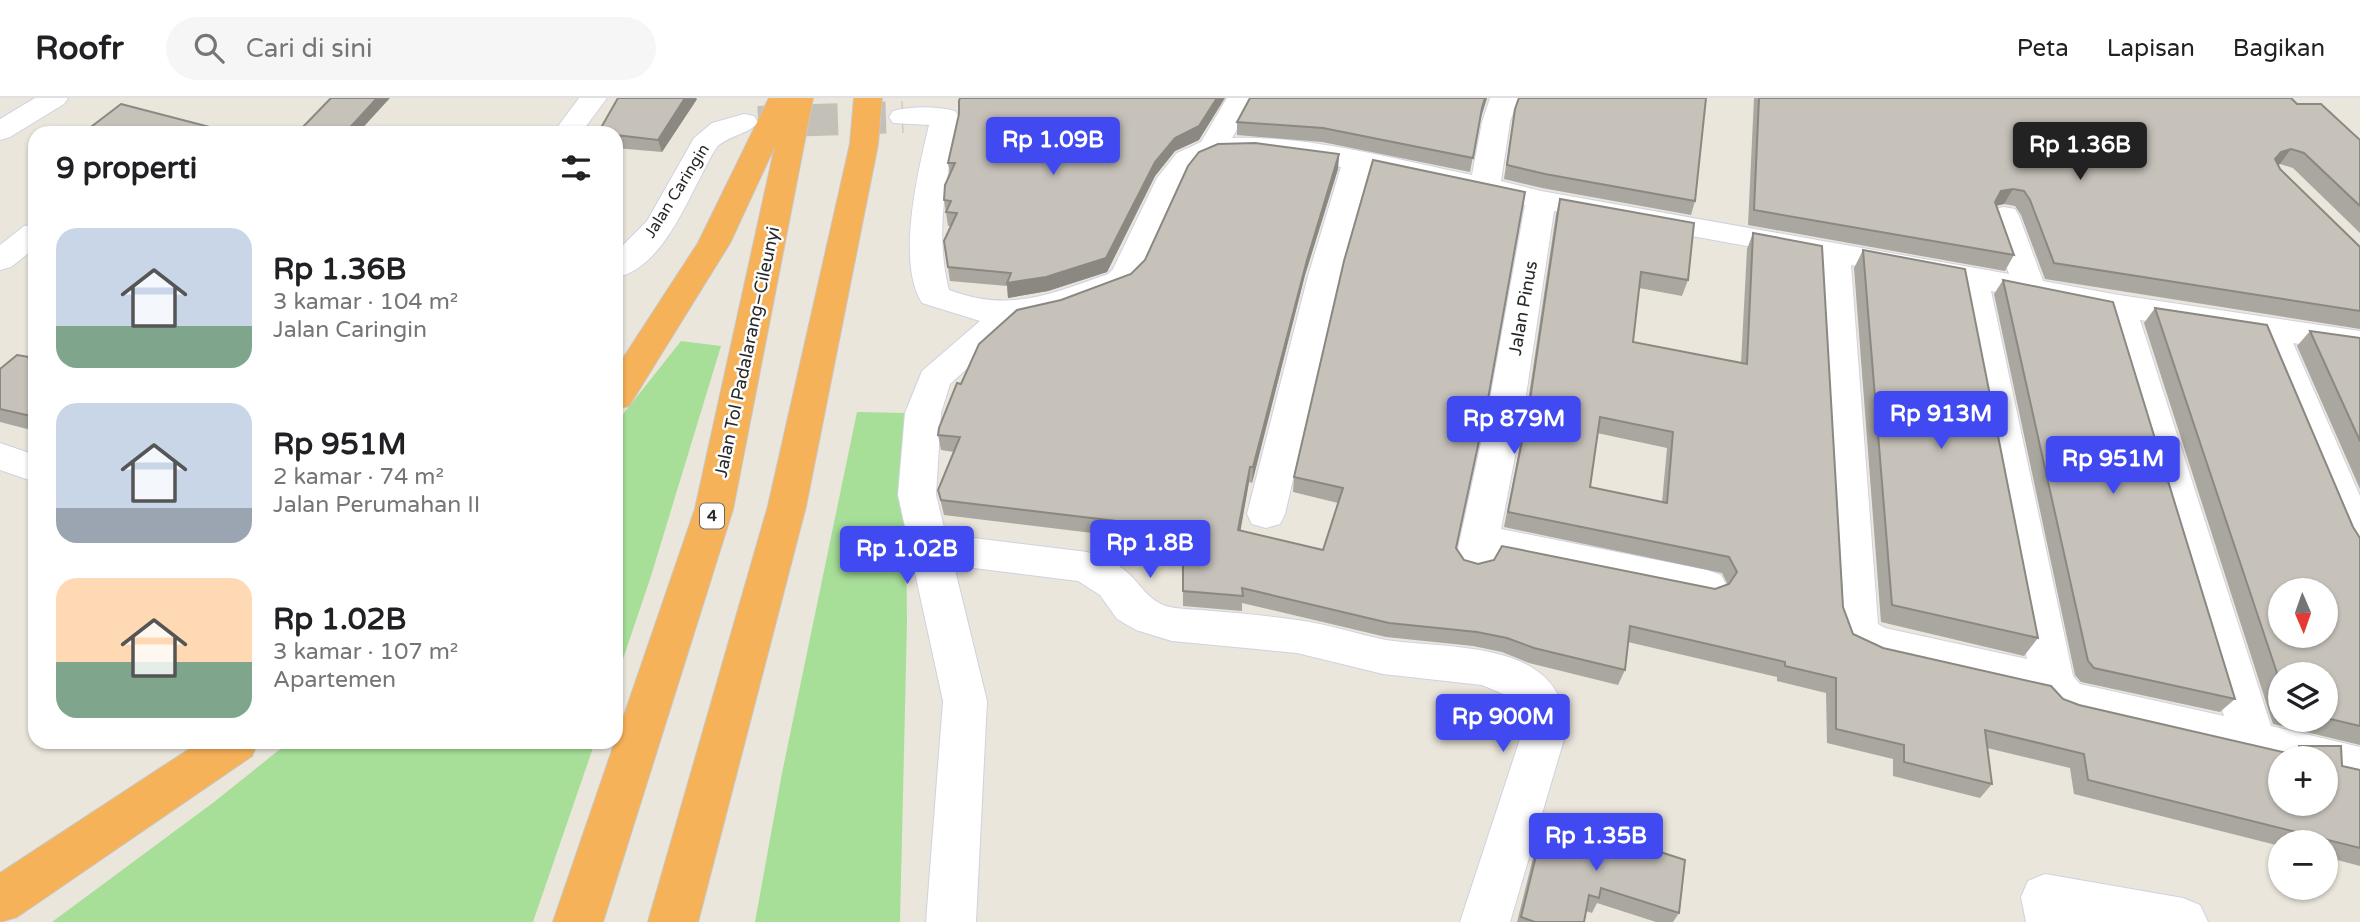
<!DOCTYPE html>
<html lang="id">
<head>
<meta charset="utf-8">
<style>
	:root { --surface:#fff; --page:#f6f6f6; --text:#202124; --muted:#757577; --line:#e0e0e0; --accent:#414af1 }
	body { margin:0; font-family:"Varela Round",sans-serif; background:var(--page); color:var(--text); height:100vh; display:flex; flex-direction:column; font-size:26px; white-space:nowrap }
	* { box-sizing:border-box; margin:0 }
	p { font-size:23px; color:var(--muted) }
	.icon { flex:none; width:38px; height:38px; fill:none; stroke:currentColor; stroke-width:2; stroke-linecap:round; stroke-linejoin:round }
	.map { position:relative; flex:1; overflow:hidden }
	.panel { position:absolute; left:28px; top:28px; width:595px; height:623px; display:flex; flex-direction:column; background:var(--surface); border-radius:21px; box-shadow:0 2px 5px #0004 }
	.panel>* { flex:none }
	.needle { width:46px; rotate:178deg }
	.fabs { position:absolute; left:2268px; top:480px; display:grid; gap:14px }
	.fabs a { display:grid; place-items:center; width:70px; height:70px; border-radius:50%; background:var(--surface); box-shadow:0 2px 5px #0004; font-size:35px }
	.price { position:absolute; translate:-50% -60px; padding:0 16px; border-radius:7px; background:var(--accent); color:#fff; font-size:23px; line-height:46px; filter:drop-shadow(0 2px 4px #0008) }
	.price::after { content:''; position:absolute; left:50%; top:42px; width:21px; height:16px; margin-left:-10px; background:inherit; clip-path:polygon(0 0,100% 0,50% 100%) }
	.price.active { background:#222; color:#fff }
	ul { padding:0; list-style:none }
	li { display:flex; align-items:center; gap:21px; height:175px; padding:0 28px }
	li span { display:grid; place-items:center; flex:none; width:196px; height:140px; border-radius:21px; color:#555 }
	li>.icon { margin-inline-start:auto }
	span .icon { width:84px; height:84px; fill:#fffc; stroke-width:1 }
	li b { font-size:30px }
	h2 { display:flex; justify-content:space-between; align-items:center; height:84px; padding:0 28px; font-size:30px }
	header { display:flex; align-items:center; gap:42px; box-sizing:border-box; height:98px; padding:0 35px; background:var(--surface); border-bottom:2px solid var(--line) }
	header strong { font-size:33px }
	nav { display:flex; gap:38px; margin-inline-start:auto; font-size:24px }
	.search { width:490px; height:63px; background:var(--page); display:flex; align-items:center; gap:18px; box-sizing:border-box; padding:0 24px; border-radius:38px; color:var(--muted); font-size:26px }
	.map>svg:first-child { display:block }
	.green { fill:#a7df99 }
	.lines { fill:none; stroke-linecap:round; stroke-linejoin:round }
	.minor-tunnel { stroke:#c3c0b7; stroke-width:32; stroke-dasharray:32 16; stroke-linecap:butt }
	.minor-casing { stroke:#d0d1e1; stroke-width:2 }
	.highway-casing { stroke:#c7c7c7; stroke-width:2 }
	.minor { fill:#fff; fill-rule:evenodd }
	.highway { fill:#f6b259; fill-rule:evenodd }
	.wall { fill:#aaa7a0; fill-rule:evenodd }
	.shaded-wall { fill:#8b8882 }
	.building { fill:#c6c2ba; stroke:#8b8882; stroke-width:2; fill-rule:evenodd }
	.labels { text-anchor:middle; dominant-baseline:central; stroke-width:5; stroke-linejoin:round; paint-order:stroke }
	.far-street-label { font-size:16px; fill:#282828; stroke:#fff }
	.shield { fill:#fff; stroke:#686868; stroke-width:2 }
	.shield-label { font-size:16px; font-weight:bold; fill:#282828 }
	.street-label { font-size:18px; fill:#282828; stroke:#fff }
</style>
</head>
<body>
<header>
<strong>Roofr</strong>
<div class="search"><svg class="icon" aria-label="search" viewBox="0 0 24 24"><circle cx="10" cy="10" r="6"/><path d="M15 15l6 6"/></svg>Cari di sini</div>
<nav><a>Peta</a><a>Lapisan</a><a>Bagikan</a></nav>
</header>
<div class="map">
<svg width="2360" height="824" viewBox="0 0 2360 824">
	<rect width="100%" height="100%" fill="#eae6db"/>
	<path class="green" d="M 681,243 L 721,248 L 651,478 L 616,582 L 616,325 Z
		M 857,314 L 905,315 L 907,525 L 900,824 L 755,824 L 782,675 Z
		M 289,644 L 595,644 L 533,824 L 52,824 L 214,704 Z"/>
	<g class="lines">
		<path class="minor-tunnel" d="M 758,24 L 903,19"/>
		<defs>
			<path id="minor" d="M 35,0 L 68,0 L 64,6 L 10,39 L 0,42 L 0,21 Z
				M 579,0 L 607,0 L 581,35 L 553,35 Z
				M 1227,0 L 1255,0 L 1232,40 C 1308,37 1397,62 1472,77 L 1482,24 L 1490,0 L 1518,0 L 1510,24 L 1501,83 L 1541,93 L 2009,176 L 1989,118 L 1993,111 L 2004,109 L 2015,111 L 2019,118 L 2043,183 L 2119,197 L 2360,233 L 2360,255 L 2293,245 L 2360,398 L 2360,458 L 2346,454 L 2340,443 L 2257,240 L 2140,222 L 2271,628 L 2360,649 L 2360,689 L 2326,680 L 2326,660 L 2280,660 L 2280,669 L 2067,619 L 2052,614 L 2040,600 L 1874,562 L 1845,548 L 1836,524 L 1818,161 L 1554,113 L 1523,317 L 1501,431 L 1707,472 L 1721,477 L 1727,488 L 1721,499 L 1707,504 L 1496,460 L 1489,475 L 1475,479 L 1461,475 L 1455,464 L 1487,317 L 1525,107 L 1369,74 L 1340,178 L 1285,416 L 1280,426 L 1266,430 L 1252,426 L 1247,416 L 1308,178 L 1341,69 L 1254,57 L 1217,58 L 1197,67 L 1186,82 L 1143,176 L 1130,190 L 1061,215 L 1018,225 L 950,286 L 941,315 L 936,397 L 947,441 L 966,439 L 1087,454 C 1101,458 1118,465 1129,476 C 1143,489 1149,504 1170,509 C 1183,512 1198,511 1212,513 C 1241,515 1269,518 1297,522 C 1328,526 1356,536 1386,542 C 1450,552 1571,540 1565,638 L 1510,824 L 1460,824 L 1521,638 L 1519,612 L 1503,596 L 1482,587 L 1383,576 L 1297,555 L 1172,543 L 1136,532 L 1117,521 L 1100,497 L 1078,483 L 966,469 L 955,472 L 987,603 L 976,824 L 926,824 L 943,603 L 898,397 L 905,315 L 922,273 L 980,223 L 922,205 C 896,164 918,73 929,27 L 893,25 L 889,19 L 893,13 C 912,8 936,8 955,13 L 959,19 C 947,76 934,134 949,192 C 1010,215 1050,196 1108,176 L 1113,171 L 1157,80 L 1177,55 L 1201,44 ZM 1851,167 L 1957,187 L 2027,561 L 1885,530 L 1878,526 ZM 1991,193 L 2105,216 L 2224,618 L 2080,586 L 2073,578 Z
				M 744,16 L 754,18 L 758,24 C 750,36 729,37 717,49 C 711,57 706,69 701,78 C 682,114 660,169 616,180 L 616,154 L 647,123 L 694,40 L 712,25 Z
				M 35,126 L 35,150 L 11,169 L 0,172 L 0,147 L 24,128 Z
				M 0,345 L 35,357 L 35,384 L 0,372 Z
				M 2045,776 L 2183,800 L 2200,807 L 2208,824 L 2026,824 L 2021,799 L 2028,783 Z"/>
			<path id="highway" d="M 769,0 L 813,0 L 733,411 L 603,824 L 553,824 L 695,411 L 775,48 L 730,145 L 629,308 L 616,311 L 616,271 L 698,145 Z
				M 854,0 L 882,0 L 878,46 L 806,408 L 698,824 L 648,824 L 768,408 L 850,46 Z
				M 200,644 L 258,644 L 252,658 L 17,819 L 0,824 L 0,775 Z"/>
		</defs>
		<use href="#minor" class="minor-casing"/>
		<use href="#highway" class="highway-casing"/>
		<use href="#minor" class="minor"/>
		<use href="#highway" class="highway"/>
	</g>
	<path class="wall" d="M 1487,0 L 1480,23 L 1470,74 L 1322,44 L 1237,37 L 1237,24 Z
		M 1754,0 L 2291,0 L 2297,6 L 2360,42 L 2360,135 L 2293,70 L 2280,66 L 2278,67 L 2280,71 L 2360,149 L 2360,231 L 2045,181 L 2021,117 L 2015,108 L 2004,106 L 1996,108 L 2014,157 L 2005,173 L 1748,127 Z
		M 697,1 L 662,54 L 616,50 L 616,35 Z
		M 1515,11 L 1695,103 L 1691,117 L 1542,90 L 1504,81 Z
		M 1199,42 L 1175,53 L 1155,78 L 1107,174 L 1048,193 L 1008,200 L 1007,188 L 950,183 L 944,143 L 951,128 L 948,128 L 944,102 L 950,77 L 948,65 Z
		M 1339,56 L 1338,71 L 1305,177 L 1252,385 L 1249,384 L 1240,432 L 1323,452 L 1338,405 L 1293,394 L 1294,379 L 1344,163 L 1456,450 L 1464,462 L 1478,466 L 1715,491 L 1728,487 L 1722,475 L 1504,429 L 1526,317 L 1556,116 L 1560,101 L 1688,182 L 1682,198 L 1639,190 L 1633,244 L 1741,265 L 1747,151 L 1753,135 L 1843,509 L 1853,536 L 1883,550 L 2063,601 L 2079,607 L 2290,656 L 2299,648 L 2342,668 L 2360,672 L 2360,768 L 2326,759 L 2326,744 L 2280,744 L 2280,748 L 2074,696 L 2070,670 L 1987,650 L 1992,686 L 1980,700 L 1893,678 L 1893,661 L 1827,645 L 1826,595 L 1777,583 L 1777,579 L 1628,544 L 1625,572 L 1618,587 L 1529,565 L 1502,554 L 1473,548 L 1386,539 L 1242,505 L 1242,513 L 1183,508 L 1183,446 L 944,417 L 938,392 L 954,354 L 941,352 L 938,337 L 961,286 L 1061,202 L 1131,176 ZM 1597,335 L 1667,350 L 1662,404 L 1590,389 Z
		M 1863,152 L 2038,540 L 2024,558 L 1881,524 L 1854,170 Z
		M 2003,182 L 2235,601 L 2220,614 L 2081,584 L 2075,577 L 1994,196 Z
		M 2155,210 L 2353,429 L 2360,440 L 2360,647 L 2273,626 L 2144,225 ZM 2280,576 L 2326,576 L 2326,621 L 2280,621 Z
		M 2310,233 L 2360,240 L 2360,391 L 2297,248 Z
		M 35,260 L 35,333 L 0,324 L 0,271 Z
		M 1546,717 L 1679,815 L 1673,824 L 1656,824 L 1597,805 L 1592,815 L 1586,813 L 1584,824 L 1517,824 L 1540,732 Z"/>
	<path class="shaded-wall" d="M 377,0 L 390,0 L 358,35 L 345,35 Z
		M 685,0 L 696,0 L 697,1 L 662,54 L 658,42 Z
		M 1217,0 L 1225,0 L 1199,42 L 1175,53 L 1155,78 L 1107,174 L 1048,193 L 1008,200 L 1007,185 L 1175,40 Z
		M 1485,0 L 1487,0 L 1479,24 L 1482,10 Z
		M 2291,51 L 2280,66 L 2270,69 L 2275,61 L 2281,54 Z
		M 1339,56 L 1338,71 L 1305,177 L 1252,385 L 1253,369 L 1307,162 Z
		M 2013,91 L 2004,106 L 1993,108 L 2001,93 Z
		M 1250,369 L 1249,384 L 1238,447 L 1238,432 Z"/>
	<path class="building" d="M 331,0 L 377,0 L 345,35 L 297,35 Z
		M 618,0 L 685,0 L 658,42 L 616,37 L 616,35 L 598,35 Z
		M 960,0 L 1217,0 L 1199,28 L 1175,40 L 1155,64 L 1106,160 L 1046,179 L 1007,185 L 1011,175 L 948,169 L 944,143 L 957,115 L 946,114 L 951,103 L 944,102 L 945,87 L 955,65 L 948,65 L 959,16 L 959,3 Z
		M 1250,0 L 1485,0 L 1482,10 L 1473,60 L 1323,30 L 1237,24 Z
		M 1519,0 L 1706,0 L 1695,103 L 1545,76 L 1507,67 L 1515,11 Z
		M 1759,0 L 2291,0 L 2297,6 L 2321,6 L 2360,42 L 2360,108 L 2304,55 L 2291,51 L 2281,54 L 2275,61 L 2280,71 L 2360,149 L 2360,213 L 2054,165 L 2030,102 L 2024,93 L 2013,91 L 2001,93 L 1995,104 L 2014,157 L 1754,112 Z
		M 121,6 L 229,34 L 228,35 L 83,35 Z
		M 1255,45 L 1339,56 L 1307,162 L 1253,369 L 1250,369 L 1238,432 L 1323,452 L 1343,390 L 1294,379 L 1344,163 L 1373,62 L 1525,94 L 1488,301 L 1456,450 L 1464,462 L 1478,466 L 1494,462 L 1502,448 L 1715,491 L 1729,486 L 1737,474 L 1729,459 L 1508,414 L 1530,302 L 1560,101 L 1694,125 L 1688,182 L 1641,174 L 1633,244 L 1747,266 L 1753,135 L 1822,148 L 1843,509 L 1853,536 L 1883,550 L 2051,588 L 2063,601 L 2079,607 L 2296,657 L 2300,655 L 2299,648 L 2341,648 L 2342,668 L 2360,672 L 2360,750 L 2088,682 L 2084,656 L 1985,632 L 1992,686 L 1904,664 L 1904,647 L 1836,631 L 1836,580 L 1785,568 L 1785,564 L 1630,528 L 1625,572 L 1534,550 L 1507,540 L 1477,534 L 1389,525 L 1242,490 L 1243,498 L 1183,493 L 1183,431 L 941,402 L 938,392 L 960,339 L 938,337 L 939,330 L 957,285 L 961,286 L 979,246 L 1017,212 L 1061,202 L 1131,176 L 1145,162 L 1188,68 L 1199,54 L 1218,46 ZM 1600,319 L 1673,334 L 1667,405 L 1590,389 ZM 2280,660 L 2326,660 L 2326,705 L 2280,705 Z
		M 1863,152 L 1965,171 L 2038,540 L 1892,507 Z
		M 2003,182 L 2113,204 L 2235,601 L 2094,570 L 2088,563 Z
		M 2155,210 L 2267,227 L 2353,429 L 2360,440 L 2360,628 L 2326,620 L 2326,576 L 2280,576 L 2280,584 ZM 2280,492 L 2326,492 L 2326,537 L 2280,537 Z
		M 2310,233 L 2360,240 L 2360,343 Z
		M 17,257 L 35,260 L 35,319 L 0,311 L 0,271 Z
		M 1546,717 L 1685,762 L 1679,815 L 1601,790 L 1599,800 L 1589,797 L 1584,824 L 1535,824 L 1521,819 Z"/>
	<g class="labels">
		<g class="far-street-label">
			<text transform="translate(677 93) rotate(-58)">Jalan Caringin</text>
		</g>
		<rect class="shield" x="700" y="405.5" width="24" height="25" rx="5"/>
		<g class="shield-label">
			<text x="712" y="418">4</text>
		</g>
		<g class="street-label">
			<text transform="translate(1523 210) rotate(-80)">Jalan Pinus</text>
			<text transform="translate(747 254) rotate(-78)">Jalan Tol Padalarang–Cileunyi</text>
		</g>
	</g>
</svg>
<div class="fabs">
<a><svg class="needle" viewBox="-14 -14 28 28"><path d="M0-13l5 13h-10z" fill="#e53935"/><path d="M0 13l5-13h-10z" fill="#757577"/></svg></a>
<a><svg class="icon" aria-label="layers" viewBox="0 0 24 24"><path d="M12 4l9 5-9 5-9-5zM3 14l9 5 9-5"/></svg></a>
<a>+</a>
<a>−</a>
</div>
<b class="price" style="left:1053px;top:79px">Rp 1.09B</b>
<b class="price active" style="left:2080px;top:84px">Rp 1.36B</b>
<b class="price" style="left:1941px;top:353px">Rp 913M</b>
<b class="price" style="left:1514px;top:358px">Rp 879M</b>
<b class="price" style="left:2113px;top:398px">Rp 951M</b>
<b class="price" style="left:1150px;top:482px">Rp 1.8B</b>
<b class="price" style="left:907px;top:488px">Rp 1.02B</b>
<b class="price" style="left:1503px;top:656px">Rp 900M</b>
<b class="price" style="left:1596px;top:775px">Rp 1.35B</b>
<section class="panel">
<h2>9 properti<svg class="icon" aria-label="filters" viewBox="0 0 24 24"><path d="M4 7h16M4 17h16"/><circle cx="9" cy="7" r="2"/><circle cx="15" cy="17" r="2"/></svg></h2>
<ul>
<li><span style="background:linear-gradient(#c9d6e8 70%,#7fa58c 0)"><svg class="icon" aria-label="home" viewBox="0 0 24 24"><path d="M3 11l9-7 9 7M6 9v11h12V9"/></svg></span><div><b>Rp 1.36B</b><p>3 kamar · 104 m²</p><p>Jalan Caringin</p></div></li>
<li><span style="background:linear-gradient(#c9d6e8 75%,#9aa5b1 0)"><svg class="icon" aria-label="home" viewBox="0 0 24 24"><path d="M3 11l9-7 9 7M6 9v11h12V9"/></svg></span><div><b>Rp 951M</b><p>2 kamar · 74 m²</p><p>Jalan Perumahan II</p></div></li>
<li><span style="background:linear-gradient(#ffd9b3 60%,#7fa58c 0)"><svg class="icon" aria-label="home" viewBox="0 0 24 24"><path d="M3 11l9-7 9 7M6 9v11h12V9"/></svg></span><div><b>Rp 1.02B</b><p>3 kamar · 107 m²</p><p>Apartemen</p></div></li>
</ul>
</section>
</div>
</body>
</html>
